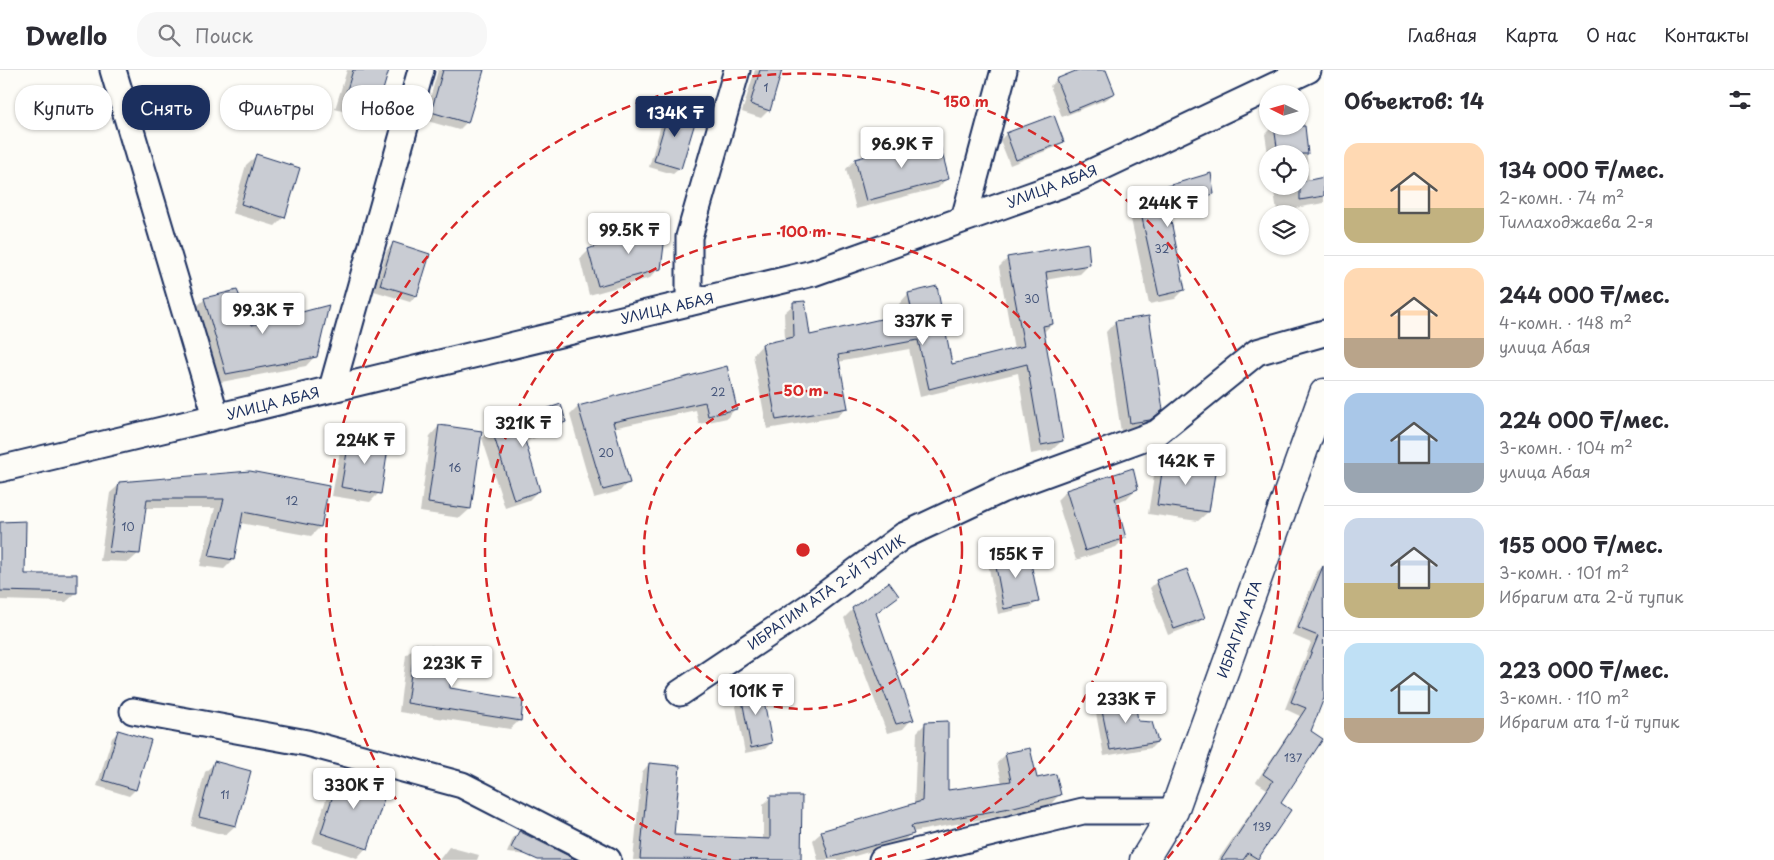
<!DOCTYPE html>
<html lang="ru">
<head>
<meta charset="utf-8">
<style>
	:root { --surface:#fff; --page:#f7f7f7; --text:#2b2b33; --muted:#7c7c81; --line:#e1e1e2; --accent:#1b2f5e }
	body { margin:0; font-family:"Playpen Sans",sans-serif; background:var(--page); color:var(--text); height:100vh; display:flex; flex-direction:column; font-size:19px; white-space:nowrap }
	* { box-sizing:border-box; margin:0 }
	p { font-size:16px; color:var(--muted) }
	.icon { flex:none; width:28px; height:28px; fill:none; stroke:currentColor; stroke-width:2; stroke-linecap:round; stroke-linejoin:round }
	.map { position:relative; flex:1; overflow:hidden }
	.details { display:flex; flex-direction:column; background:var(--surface); width:450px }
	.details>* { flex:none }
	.hud { position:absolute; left:15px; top:15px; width:475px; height:45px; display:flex; gap:10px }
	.needle { width:32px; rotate:275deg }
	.tools { position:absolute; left:1259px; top:15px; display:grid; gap:10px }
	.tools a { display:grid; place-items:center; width:50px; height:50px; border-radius:50%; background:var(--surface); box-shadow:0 1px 4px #0004; font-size:25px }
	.price { position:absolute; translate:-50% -42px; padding:0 11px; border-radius:5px; background:#fff; color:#222; font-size:16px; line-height:32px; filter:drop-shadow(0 1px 2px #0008) }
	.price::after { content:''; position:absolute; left:50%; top:30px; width:15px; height:11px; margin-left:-8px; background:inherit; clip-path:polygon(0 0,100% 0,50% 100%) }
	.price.current { background:var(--accent); color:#fff }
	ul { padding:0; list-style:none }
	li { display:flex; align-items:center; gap:15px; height:125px; padding:0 20px }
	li+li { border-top:1px solid var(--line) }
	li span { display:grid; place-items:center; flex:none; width:140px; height:100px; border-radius:15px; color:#555 }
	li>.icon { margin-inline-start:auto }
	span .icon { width:60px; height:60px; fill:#fffc; stroke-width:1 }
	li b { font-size:21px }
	h2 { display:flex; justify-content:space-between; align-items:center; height:60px; padding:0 20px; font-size:21px }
	.chip { padding:0 18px; border-radius:20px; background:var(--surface); box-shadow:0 1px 4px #0004; font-size:18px; line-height:45px }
	.chip.current { background:var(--accent); color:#fff }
	header { display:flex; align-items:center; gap:30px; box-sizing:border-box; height:70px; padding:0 25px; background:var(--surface); border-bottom:1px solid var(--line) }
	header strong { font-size:24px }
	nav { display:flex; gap:28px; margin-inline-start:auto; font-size:18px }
	.search { width:350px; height:45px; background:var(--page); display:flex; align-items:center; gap:12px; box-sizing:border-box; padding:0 18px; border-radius:20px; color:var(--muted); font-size:19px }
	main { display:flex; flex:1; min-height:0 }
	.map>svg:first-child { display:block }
	.shadow { fill:#0003 }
	.building { fill:#c9ccd3; stroke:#1b2f5e }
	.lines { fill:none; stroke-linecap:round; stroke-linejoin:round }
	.street-casing { stroke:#1b2f5e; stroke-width:29 }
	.secondary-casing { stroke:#1b2f5e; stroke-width:31 }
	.street { stroke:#fdfcf7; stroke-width:25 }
	.secondary { stroke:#fdfcf7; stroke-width:28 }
	.ring { fill:none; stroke:#d62828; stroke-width:2.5; stroke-dasharray:9 6 }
	.labels { text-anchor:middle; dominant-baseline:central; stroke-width:4.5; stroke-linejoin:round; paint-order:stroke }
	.number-label { font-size:11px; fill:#46567b }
	.street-label { font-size:14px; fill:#1b2f5e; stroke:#fdfcf7 }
	.centre { fill:#d62828; stroke:#fdfcf7; stroke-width:2.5 }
	.ring-label { font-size:15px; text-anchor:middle; font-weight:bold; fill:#d62828; stroke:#fdfcf7; stroke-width:4.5; stroke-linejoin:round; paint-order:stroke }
</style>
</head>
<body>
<header>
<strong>Dwello</strong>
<div class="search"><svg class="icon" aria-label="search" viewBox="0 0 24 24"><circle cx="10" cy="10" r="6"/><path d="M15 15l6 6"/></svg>Поиск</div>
<nav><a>Главная</a><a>Карта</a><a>О нас</a><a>Контакты</a></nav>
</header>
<main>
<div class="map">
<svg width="1324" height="790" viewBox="0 0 1324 790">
	<rect width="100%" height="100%" fill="#fdfcf7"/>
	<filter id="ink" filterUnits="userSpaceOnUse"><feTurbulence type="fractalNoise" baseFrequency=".02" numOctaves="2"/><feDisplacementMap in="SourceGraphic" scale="10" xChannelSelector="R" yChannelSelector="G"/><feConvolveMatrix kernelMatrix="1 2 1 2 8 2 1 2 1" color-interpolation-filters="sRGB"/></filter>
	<g filter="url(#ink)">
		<path class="shadow" d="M 347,0 L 388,0 L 376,39 L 367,48 L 335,39 Z
			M 438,0 L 483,0 L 467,52 L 459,60 L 424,50 Z
			M 755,0 L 781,0 L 769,40 L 761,48 L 742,42 Z
			M 1081,0 L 1104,0 L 1114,23 L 1107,29 L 1062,47 L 1050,16 L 1056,10 Z
			M 671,39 L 680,98 L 673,104 L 649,97 L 664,45 Z
			M 1304,50 L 1309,112 L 1324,108 L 1324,133 L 1277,141 L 1273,116 L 1300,116 L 1300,84 L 1268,84 L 1265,64 L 1273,56 L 1300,56 L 1300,51 Z
			M 1006,64 L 1062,71 L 1056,77 L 1010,95 L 1000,70 Z
			M 256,86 L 284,147 L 275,156 L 232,143 L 246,95 Z
			M 855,90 L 947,108 L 938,118 L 856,139 L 846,99 Z
			M 1212,123 L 1203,133 L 1168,142 L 1184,220 L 1175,229 L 1149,234 L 1128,135 L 1138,126 Z
			M 393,174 L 428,185 L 416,226 L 410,232 L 374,221 L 387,180 Z
			M 589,180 L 659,198 L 650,208 L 589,225 L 580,189 Z
			M 1008,188 L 1089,195 L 1080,204 L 1045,210 L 1052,254 L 1043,263 L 1062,371 L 1052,380 L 1031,384 L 1018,303 L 920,327 L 909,279 L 838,292 L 846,338 L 837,347 L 767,359 L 753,285 L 762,275 L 785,270 L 784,243 L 794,234 L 809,267 L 902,246 L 899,234 L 908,224 L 936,218 L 952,296 L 1014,280 L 999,197 Z
			M 205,229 L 251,257 L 315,286 L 306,296 L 216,313 L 195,238 Z
			M 1115,252 L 1161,339 L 1140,359 L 1121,362 L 1106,262 Z
			M 726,298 L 735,339 L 727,348 L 699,354 L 696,340 L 613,358 L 628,412 L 620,421 L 594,428 L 570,345 L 578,337 Z
			M 560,336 L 564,351 L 555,361 L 524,372 L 538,421 L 529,430 L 505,438 L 482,368 L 491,358 Z
			M 439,356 L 470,439 L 460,448 L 420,442 L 430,366 Z
			M 350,367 L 379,423 L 370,432 L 332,426 L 341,376 Z
			M 1164,391 L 1214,398 L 1208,442 L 1198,451 L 1148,444 L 1155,400 Z
			M 250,402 L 320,457 L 311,466 L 240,453 L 233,490 L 224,499 L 200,496 L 215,438 L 145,438 L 139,483 L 129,492 L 100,491 L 110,423 L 120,414 Z
			M 1137,418 L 1127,428 L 1115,433 L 1125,468 L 1116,477 L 1076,490 L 1057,430 L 1066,421 Z
			M 0,453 L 24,506 L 76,523 L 66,532 L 0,530 Z
			M 994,487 L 1037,531 L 1031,537 L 998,544 L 988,493 Z
			M 1324,495 L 1324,625 L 1279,734 L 1289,740 L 1256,790 L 1218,790 L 1267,719 L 1256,712 L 1300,646 L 1285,639 L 1311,573 L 1292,565 L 1317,502 Z
			M 1186,501 L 1204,548 L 1197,554 L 1168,565 L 1150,518 L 1156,512 Z
			M 897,526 L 875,544 L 912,649 L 903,659 L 887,663 L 844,548 L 853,539 Z
			M 416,576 L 448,619 L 520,650 L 510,659 L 399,642 L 406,585 Z
			M 741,620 L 771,673 L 765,679 L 745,683 L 734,626 Z
			M 1101,632 L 1157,672 L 1151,678 L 1104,686 L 1095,638 Z
			M 926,653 L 947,721 L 1002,713 L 997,693 L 1006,684 L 1036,710 L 1059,725 L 1051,734 L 1000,746 L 912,762 L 903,772 L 841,790 L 818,790 L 813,770 L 822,762 L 914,735 L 917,662 Z
			M 118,662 L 135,720 L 129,726 L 97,716 L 112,668 Z
			M 215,693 L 235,756 L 225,765 L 191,756 L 205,702 Z
			M 649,694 L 672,766 L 763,770 L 763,735 L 771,727 L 799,789 L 633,790 L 642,702 Z
			M 341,702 L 366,778 L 357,788 L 312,773 L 332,711 Z
			M 520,762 L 552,787 L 507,783 L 513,768 Z
			M 449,777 L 479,785 L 477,790 L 439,790 Z"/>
		<path class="building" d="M 353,0 L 389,0 L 377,40 L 344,30 Z
			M 443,0 L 484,0 L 468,53 L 431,42 Z
			M 760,0 L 782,0 L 770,41 L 750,34 Z
			M 1078,0 L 1106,0 L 1115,23 L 1069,42 L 1056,9 Z
			M 670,37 L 697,46 L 681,99 L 654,91 Z
			M 1054,45 L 1064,72 L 1016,90 L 1006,63 Z
			M 1274,56 L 1305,56 L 1308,84 L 1278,84 Z
			M 938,67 L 949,109 L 866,131 L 855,89 Z
			M 256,84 L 300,98 L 285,148 L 241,134 Z
			M 1211,103 L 1214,124 L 1168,136 L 1185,220 L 1159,226 L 1137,125 Z
			M 1324,107 L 1324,126 L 1300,130 L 1300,112 Z
			M 667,150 L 661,199 L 598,216 L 588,179 Z
			M 393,172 L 430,184 L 417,226 L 380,215 Z
			M 1088,173 L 1090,195 L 1046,202 L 1053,254 L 1043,256 L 1063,371 L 1041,375 L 1027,294 L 929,319 L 918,270 L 838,285 L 848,338 L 776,350 L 762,274 L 794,267 L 793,232 L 805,231 L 810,265 L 912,242 L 908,223 L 937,216 L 952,294 L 1024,276 L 1007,187 Z
			M 237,220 L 252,255 L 329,235 L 317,287 L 226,304 L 204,228 Z
			M 1149,246 L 1163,340 L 1150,350 L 1130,353 L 1115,251 Z
			M 727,296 L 737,339 L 708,346 L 705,332 L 613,352 L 630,413 L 603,420 L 578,336 Z
			M 561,334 L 566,352 L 524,367 L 540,421 L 514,430 L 491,357 Z
			M 439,355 L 482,361 L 471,439 L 428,433 Z
			M 350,365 L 389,372 L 381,424 L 341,417 Z
			M 1164,389 L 1216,397 L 1209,442 L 1157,435 Z
			M 1133,398 L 1138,419 L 1115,428 L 1126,468 L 1085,481 L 1066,420 Z
			M 250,401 L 329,416 L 321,457 L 243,442 L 234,490 L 209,486 L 224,429 L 147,429 L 140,484 L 109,482 L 119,412 Z
			M 26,451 L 25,504 L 77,504 L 77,523 L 0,521 L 0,452 Z
			M 1028,479 L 1039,532 L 1004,539 L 994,486 Z
			M 1323,496 L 1324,628 L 1311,661 L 1323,669 L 1281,733 L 1291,740 L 1258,789 L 1248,783 L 1243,790 L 1221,790 L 1273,711 L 1263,704 L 1306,638 L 1291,632 L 1318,566 L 1298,558 Z
			M 1187,499 L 1205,548 L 1174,559 L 1156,510 Z
			M 889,512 L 899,526 L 876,543 L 914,650 L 896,654 L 852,538 Z
			M 415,574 L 451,579 L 450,618 L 523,630 L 521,651 L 407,633 Z
			M 761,615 L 772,673 L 751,678 L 740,619 Z
			M 1134,624 L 1138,651 L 1152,652 L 1158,672 L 1110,680 L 1100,631 Z
			M 948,651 L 948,720 L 1011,711 L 1005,683 L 1030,678 L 1037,708 L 1056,704 L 1061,725 L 1010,738 L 911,756 L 914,764 L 829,788 L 821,761 L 922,731 L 925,652 Z
			M 118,660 L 151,670 L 136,720 L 103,710 Z
			M 214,691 L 251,701 L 236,756 L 199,747 Z
			M 649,693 L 680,696 L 674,765 L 770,769 L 770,726 L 802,726 L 801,790 L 640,789 Z
			M 341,700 L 388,716 L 368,779 L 321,763 Z
			M 519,761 L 577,790 L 538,790 L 511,778 Z"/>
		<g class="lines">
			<defs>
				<path id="street" d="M 113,0 L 216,346
					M 964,149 L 1004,0
					M 689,233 L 689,167 L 737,0
					M 332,318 L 421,0
					M 0,399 L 813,203 L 1077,109 L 1308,0
					M 680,623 L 807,538 L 903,466 L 1001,420 L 1157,363 L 1257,282 L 1324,263
					M 133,641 L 307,673 L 462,715 L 608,790
					M 882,790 L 1083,741 L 1174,741"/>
				<path id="secondary" d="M 1144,790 L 1174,741 L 1324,323"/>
			</defs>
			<use href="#street" class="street-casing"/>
			<use href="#secondary" class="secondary-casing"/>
			<use href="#street" class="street"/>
			<use href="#secondary" class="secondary"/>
		</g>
	</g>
	<g class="ring">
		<circle cx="803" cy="480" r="159"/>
		<path d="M731 790A318 318 0 1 1 875 790"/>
		<path d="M440 790A477 477 0 1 1 1166 790"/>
	</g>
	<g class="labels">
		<g class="number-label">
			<text x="766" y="17">1</text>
			<text x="1162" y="178">32</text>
			<text x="1032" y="228">30</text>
			<text x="718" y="321">22</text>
			<text x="606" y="382">20</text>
			<text x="455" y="397">16</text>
			<text x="292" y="430">12</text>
			<text x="128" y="456">10</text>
			<text x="1293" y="687">137</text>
			<text x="225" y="724">11</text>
			<text x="1262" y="756">139</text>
		</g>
		<g class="street-label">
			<text transform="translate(1052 116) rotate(-21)">УЛИЦА АБАЯ</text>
			<text transform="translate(667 238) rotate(-13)">УЛИЦА АБАЯ</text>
			<text transform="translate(273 333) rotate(-14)">УЛИЦА АБАЯ</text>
			<text transform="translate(826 522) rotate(-35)">ИБРАГИМ АТА 2-Й ТУПИК</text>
			<text transform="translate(1239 559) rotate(-70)">ИБРАГИМ АТА</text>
		</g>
	</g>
	<circle cx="803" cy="480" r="8" class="centre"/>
	<g class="ring-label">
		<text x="966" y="37">150 m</text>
		<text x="803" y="167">100 m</text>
		<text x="803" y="326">50 m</text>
	</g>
</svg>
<div class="tools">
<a><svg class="needle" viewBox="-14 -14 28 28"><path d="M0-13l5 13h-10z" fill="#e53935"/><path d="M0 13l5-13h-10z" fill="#7c7c81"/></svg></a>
<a><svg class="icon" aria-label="locate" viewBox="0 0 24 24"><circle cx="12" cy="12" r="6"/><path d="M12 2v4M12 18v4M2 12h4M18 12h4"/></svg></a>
<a><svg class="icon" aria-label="layers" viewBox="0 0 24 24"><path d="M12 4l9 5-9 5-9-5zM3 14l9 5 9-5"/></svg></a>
</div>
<b class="price current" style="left:675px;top:68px">134K ₸</b>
<b class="price" style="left:902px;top:99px">96.9K ₸</b>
<b class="price" style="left:1168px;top:158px">244K ₸</b>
<b class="price" style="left:629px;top:185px">99.5K ₸</b>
<b class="price" style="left:263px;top:265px">99.3K ₸</b>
<b class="price" style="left:923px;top:276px">337K ₸</b>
<b class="price" style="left:523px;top:378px">321K ₸</b>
<b class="price" style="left:365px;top:395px">224K ₸</b>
<b class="price" style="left:1186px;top:416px">142K ₸</b>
<b class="price" style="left:1016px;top:509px">155K ₸</b>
<b class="price" style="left:452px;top:618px">223K ₸</b>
<b class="price" style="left:756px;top:646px">101K ₸</b>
<b class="price" style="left:1126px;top:654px">233K ₸</b>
<b class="price" style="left:354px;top:740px">330K ₸</b>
<div class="hud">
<a class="chip">Купить</a>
<a class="chip current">Снять</a>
<a class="chip">Фильтры</a>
<a class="chip">Новое</a>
</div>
</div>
<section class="details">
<h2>Объектов: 14<svg class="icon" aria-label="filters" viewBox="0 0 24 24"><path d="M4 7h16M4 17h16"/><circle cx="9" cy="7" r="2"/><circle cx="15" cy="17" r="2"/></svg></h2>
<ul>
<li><span style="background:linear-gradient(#ffd9b3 65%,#c2b280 0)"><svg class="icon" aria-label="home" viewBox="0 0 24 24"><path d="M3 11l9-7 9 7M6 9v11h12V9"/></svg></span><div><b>134 000 ₸/мес.</b><p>2-комн. · 74 m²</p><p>Тиллаходжаева 2-я</p></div></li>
<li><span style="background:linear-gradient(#ffd9b3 70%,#b9a48a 0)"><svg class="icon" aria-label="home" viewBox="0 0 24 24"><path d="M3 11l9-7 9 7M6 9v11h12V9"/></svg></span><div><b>244 000 ₸/мес.</b><p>4-комн. · 148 m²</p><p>улица Абая</p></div></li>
<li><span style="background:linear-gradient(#a9c7e8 70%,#9aa5b1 0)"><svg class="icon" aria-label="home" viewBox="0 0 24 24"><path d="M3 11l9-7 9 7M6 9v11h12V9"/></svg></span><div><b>224 000 ₸/мес.</b><p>3-комн. · 104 m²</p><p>улица Абая</p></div></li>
<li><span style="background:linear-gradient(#c9d6e8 65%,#c2b280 0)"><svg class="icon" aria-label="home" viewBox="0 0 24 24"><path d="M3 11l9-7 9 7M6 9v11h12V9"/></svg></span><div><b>155 000 ₸/мес.</b><p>3-комн. · 101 m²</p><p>Ибрагим ата 2-й тупик</p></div></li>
<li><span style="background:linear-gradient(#bfe0f5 75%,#b9a48a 0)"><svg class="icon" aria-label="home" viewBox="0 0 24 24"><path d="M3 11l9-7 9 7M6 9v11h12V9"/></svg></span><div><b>223 000 ₸/мес.</b><p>3-комн. · 110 m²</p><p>Ибрагим ата 1-й тупик</p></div></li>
</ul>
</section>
</main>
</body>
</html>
